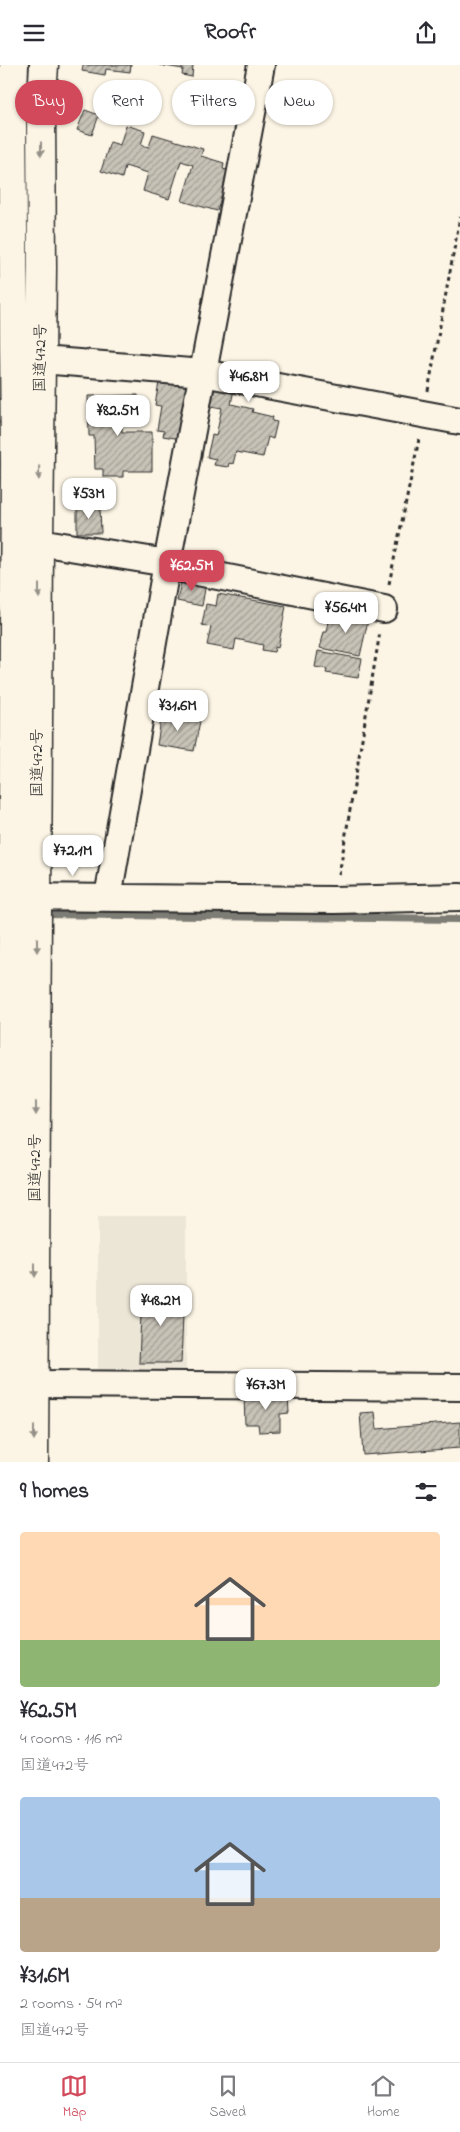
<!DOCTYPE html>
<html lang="en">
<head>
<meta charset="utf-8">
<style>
	:root { --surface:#fff; --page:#f2f2f3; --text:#2b2b33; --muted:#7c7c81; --line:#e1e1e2; --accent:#d1495b }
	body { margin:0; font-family:"Indie Flower","Klee One",sans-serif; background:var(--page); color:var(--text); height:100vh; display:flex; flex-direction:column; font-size:19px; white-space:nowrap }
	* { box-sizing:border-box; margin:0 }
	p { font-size:16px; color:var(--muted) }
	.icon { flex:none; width:28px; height:28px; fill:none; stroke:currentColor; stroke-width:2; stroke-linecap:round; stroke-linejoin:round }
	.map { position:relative; height:1397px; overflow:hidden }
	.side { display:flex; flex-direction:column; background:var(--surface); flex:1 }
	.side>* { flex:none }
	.hud { position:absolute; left:15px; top:15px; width:430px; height:45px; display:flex; gap:10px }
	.price { position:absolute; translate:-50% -42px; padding:0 11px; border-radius:10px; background:#fff; color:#222; font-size:16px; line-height:32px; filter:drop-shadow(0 1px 2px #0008) }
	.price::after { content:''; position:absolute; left:50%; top:30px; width:15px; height:11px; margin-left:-8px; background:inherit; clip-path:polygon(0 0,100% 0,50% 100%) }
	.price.active { background:var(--accent); color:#fff }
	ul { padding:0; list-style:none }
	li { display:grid; align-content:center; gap:10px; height:265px; padding:0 20px }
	li span { display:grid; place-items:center; height:155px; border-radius:5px; color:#555 }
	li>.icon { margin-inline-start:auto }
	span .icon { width:90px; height:90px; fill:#fffc; stroke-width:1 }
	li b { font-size:21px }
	h2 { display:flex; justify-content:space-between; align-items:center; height:60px; padding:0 20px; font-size:21px }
	.chip { padding:0 18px; border-radius:22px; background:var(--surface); box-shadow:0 1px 4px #0004; font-size:18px; line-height:45px }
	.chip.active { background:var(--accent); color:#fff }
	header { display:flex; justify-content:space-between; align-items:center; height:65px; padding:0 20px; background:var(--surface); font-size:22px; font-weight:800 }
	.menu { display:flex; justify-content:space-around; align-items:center; height:70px; border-top:1px solid var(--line); background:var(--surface); font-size:14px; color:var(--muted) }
	.menu a { display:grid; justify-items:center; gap:2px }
	.menu .active { color:var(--accent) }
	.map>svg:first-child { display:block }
	.built { fill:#ece6d7 }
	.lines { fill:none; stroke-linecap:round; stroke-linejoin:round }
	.stream { stroke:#7d7b74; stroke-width:8 }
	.building { fill:url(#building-hatch); stroke:#2b2b2b }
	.street-casing { stroke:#2b2b2b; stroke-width:30 }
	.highway-casing { stroke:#2b2b2b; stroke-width:31 }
	.path { stroke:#2b2b2b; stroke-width:3; stroke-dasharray:4 4; stroke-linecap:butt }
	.street { stroke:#fcf5e5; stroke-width:26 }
	.highway { stroke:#fcf5e5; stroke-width:28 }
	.oneway { fill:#949088 }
	.labels { text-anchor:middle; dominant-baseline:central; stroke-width:4; stroke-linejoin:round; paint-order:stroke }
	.street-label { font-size:16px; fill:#2b2b2b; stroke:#fcf5e5 }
</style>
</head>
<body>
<header><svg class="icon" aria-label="menu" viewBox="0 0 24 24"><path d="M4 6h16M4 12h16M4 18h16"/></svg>Roofr<svg class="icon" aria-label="share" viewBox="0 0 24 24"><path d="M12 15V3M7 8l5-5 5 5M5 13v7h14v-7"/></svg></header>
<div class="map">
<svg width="460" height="1397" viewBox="0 0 460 1397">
	<defs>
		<pattern id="building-hatch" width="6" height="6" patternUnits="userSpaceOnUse" patternTransform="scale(1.25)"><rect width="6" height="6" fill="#c8c3b7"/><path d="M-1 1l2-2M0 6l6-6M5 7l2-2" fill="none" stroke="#a39f95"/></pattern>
	</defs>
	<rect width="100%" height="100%" fill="#fcf5e5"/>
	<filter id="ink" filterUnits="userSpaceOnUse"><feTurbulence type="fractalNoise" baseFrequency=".02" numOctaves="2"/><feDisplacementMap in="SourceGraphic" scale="10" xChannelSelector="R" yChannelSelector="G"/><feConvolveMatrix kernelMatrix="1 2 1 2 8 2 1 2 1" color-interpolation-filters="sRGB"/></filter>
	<g filter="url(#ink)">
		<path class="built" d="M 98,1151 L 186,1151 L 186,1309 L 98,1309 Z"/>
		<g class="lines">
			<path class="stream" d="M 42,849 L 460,854"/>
		</g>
		<path class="building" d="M 83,0 L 131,0 L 130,7 L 106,4 L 105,10 L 82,6 Z
			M 159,0 L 193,0 L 192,12 L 182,10 L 183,4 Z
			M 85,45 L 99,50 L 92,70 L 77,65 Z
			M 126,60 L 145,66 L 141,80 L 149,82 L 153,69 L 203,84 L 201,91 L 224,98 L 223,104 L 230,106 L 217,146 L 182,136 L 193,100 L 181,96 L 169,134 L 143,126 L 148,108 L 125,101 L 122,113 L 101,106 L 110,77 L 120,80 Z
			M 159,317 L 190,322 L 181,374 L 163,371 L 164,366 L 157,365 L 161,341 L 155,340 Z
			M 215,321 L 234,325 L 231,339 L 253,344 L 252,347 L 273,352 L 272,356 L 277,357 L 273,374 L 268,372 L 263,392 L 236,387 L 233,399 L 229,398 L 228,402 L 214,400 L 216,394 L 207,392 L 212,370 L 216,371 L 222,343 L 211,341 Z
			M 138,330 L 138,347 L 113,348 L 113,362 L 122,362 L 122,367 L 152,367 L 152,406 L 123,406 L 123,412 L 103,412 L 103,404 L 95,404 L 94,371 L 89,371 L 88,331 Z
			M 100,442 L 101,468 L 77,468 L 77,443 Z
			M 182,513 L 206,518 L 202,541 L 177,536 Z
			M 218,529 L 286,541 L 278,583 L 275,582 L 274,587 L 262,585 L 263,580 L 236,574 L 234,585 L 207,580 L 211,562 L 202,560 L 206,539 L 216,541 Z
			M 344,546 L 369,551 L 360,591 L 320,583 L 324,567 L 327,567 L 330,551 L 343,553 Z
			M 318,586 L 362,594 L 358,613 L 326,608 L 327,604 L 315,602 Z
			M 162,648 L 200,656 L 194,686 L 157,680 Z
			M 142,1225 L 184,1226 L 181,1298 L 139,1298 Z
			M 288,1330 L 289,1348 L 280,1349 L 280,1366 L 259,1367 L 258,1359 L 245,1359 L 244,1331 Z
			M 375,1347 L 377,1364 L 460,1357 L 460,1383 L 363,1390 L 360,1348 Z"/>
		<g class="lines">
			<defs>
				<path id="street" d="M 41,295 L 203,308 L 460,356
					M 39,477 L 167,498
					M 167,501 L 384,544
					M 16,832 L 334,835 L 460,832
					M 108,832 L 167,498 L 261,0
					M 35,1319 L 460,1322"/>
				<path id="highway" d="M 9,1397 L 15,397 L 12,50 L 14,0
					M 34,1397 L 39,477 L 42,203 L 41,48 L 44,0"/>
			</defs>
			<use href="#street" class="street-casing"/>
			<use href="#highway" class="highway-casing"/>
			<path class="path" d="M 428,326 L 460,152
				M 389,519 L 419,374
				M 339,810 L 380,567"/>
			<use href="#street" class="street"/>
			<use href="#highway" class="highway"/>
		</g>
		<defs><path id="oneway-solid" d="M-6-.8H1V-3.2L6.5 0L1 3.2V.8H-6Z" transform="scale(1.25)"/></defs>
		<g class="oneway">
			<use href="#oneway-solid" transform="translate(41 84) rotate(90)"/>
			<use href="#oneway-solid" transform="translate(39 408) rotate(91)"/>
			<use href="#oneway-solid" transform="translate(39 526) rotate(90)"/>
			<use href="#oneway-solid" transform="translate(37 880) rotate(90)"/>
			<use href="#oneway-solid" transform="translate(36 1043) rotate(90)"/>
			<use href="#oneway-solid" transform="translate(35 1205) rotate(90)"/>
			<use href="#oneway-solid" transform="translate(34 1368) rotate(90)"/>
		</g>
	</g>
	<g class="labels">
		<g class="street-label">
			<text transform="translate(41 293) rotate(-89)">国道472号</text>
			<text transform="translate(38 698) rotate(-90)">国道472号</text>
			<text transform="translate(36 1103) rotate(-90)">国道472号</text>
		</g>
	</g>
</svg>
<b class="price" style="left:249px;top:338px">¥46.8M</b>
<b class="price" style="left:118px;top:372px">¥82.5M</b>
<b class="price" style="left:89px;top:455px">¥53M</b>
<b class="price active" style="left:192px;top:527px">¥62.5M</b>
<b class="price" style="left:346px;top:569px">¥56.4M</b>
<b class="price" style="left:178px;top:667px">¥31.6M</b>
<b class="price" style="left:73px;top:812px">¥72.1M</b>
<b class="price" style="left:161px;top:1262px">¥48.2M</b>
<b class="price" style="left:266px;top:1346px">¥67.3M</b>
<div class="hud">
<a class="chip active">Buy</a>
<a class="chip">Rent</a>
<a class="chip">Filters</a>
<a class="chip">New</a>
</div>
</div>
<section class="side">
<h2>9 homes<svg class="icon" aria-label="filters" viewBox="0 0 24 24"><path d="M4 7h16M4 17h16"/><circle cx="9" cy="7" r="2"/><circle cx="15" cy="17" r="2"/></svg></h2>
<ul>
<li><span style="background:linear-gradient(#ffd9b3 70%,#8fb573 0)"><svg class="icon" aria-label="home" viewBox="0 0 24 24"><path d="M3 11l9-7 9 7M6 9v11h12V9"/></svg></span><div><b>¥62.5M</b><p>4 rooms · 116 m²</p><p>国道472号</p></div></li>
<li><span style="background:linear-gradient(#a9c7e8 65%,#b9a48a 0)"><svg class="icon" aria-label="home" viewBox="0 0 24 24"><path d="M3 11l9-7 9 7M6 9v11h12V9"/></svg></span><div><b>¥31.6M</b><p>2 rooms · 54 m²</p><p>国道472号</p></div></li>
</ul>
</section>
<nav class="menu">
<a class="active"><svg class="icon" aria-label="map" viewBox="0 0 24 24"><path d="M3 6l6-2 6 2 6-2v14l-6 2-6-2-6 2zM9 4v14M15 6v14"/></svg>Map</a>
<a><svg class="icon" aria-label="saved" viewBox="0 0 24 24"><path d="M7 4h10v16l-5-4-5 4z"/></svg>Saved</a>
<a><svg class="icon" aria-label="home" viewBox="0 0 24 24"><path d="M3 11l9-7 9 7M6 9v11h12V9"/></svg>Home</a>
</nav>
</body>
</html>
